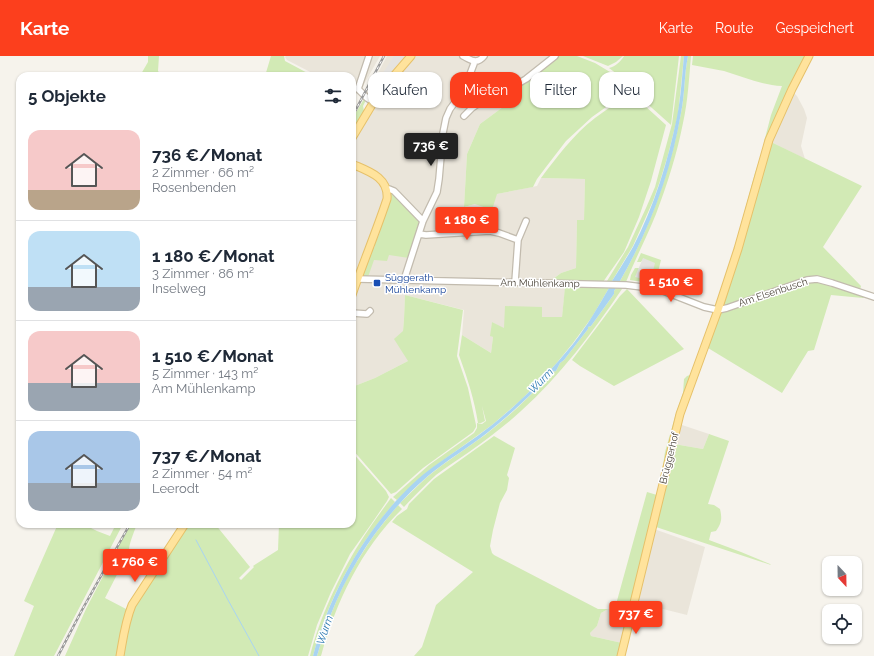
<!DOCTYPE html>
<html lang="de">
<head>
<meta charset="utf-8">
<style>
	:root { --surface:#fff; --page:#f6f6f7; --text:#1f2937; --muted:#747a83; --line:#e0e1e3; --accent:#fc3f1d }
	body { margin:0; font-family:Raleway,sans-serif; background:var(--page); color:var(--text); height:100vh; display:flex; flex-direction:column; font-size:15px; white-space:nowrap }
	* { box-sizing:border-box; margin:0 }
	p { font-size:13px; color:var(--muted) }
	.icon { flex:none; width:22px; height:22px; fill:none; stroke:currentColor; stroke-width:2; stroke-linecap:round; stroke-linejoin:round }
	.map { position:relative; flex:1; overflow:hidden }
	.drawer { position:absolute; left:16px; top:16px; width:340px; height:456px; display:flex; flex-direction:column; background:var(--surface); border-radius:12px; box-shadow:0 1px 3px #0004 }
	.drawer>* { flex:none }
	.top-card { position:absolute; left:368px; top:16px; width:380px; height:36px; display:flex; gap:8px }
	.needle { width:26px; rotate:158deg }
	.fabs { position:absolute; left:822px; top:500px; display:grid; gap:8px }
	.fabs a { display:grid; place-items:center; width:40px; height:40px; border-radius:8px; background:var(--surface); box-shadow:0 1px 3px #0004; font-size:20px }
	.price { position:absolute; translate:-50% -34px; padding:0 9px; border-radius:4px; background:var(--accent); color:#fff; font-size:13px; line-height:26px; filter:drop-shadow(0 1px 2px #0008) }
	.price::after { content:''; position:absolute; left:50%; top:24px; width:12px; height:9px; margin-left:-6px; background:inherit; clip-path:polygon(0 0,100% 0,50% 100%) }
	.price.active { background:#222; color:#fff }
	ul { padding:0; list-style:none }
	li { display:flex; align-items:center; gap:12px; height:100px; padding:0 12px }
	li+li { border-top:1px solid var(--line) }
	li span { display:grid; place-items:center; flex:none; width:112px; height:80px; border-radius:12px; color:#555 }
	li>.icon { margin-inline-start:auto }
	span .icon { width:48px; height:48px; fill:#fffc; stroke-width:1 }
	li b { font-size:17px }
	h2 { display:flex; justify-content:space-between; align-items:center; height:48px; padding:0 12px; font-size:17px }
	.pill { padding:0 14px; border-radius:12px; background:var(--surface); box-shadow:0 1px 3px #0004; font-size:14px; line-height:36px }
	.pill.active { background:var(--accent); color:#fff }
	header { display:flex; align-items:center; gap:24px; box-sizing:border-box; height:56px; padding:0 20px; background:var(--accent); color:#fff }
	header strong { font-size:19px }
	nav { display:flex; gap:22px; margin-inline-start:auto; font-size:14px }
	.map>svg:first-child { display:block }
	.residential { fill:#eae5da }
	.green { fill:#d2eab5 }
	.parking { fill:#e5e3e0 }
	.water { fill:#a9d4f2 }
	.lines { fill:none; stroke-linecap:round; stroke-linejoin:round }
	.stream { stroke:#a9d4f2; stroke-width:1 }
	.minor-casing { stroke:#c2bbae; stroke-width:8 }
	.major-casing { stroke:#e6c16a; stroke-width:9 }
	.minor { stroke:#fff; stroke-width:5.5 }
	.major { stroke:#ffe39c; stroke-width:7 }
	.rail-casing { stroke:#9a9a9a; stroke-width:2.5 }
	.rail { stroke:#fff; stroke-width:1; stroke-dasharray:3; stroke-linecap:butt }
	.transit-dot { fill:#1a4fb4; stroke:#fff; stroke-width:1.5 }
	.labels { text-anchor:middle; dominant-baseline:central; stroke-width:3; stroke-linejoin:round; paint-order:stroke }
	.transit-label { font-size:10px; fill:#164399; stroke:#fff; text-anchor:start }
	.street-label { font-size:10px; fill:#4b4439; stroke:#fff }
	.water-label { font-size:11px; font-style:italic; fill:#2e7ab2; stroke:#fff }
</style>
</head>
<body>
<header>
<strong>Karte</strong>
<nav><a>Karte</a><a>Route</a><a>Gespeichert</a></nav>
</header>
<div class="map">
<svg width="874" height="600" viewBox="0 0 874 600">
	<rect width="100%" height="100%" fill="#f6f3ec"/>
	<path class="residential" d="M 286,0 L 380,0 L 359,37 L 352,39 L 352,20 L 318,20 L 287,4 L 285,1 Z
		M 387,0 L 554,0 L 524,23 L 493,39 L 503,51 L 480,68 L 467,98 L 464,151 L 475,148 L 497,138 L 537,130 L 541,122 L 585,123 L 584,164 L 577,164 L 576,212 L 561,217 L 553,223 L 566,224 L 562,261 L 542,261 L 542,252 L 504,273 L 492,266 L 491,280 L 493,281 L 491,297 L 462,279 L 464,254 L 405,239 L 404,263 L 403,275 L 408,305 L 375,322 L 352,331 L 352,76 L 369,47 L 364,43 Z
		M 791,38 L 795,38 L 797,40 L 804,53 L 807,62 L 801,90 L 805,103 L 771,86 Z
		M 679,368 L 709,378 L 703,393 L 674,388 Z
		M 654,473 L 705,491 L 687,559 L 635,546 Z
		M 615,552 L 630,552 L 622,587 L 591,580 L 590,577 L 597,570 L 601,557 L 608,553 Z"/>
	<path class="green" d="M 148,0 L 159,0 L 158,15 L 161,19 L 192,16 L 205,20 L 136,20 L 141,18 L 148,6 Z
		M 271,0 L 284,0 L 285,5 L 313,20 L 265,20 Z
		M 557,0 L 577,0 L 595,7 L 610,16 L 623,26 L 627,33 L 626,37 L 592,61 L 566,85 L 546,111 L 537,123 L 533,131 L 497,138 L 492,154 L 475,148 L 464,151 L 467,98 L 480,68 L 503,51 L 495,41 Z
		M 583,0 L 623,0 L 616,6 L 608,10 Z
		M 624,0 L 679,0 L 671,69 L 633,35 L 625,24 L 609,12 C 616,10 620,6 624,0 Z
		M 681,0 L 684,0 L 678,59 L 668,99 L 660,125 L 653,145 L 633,190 L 612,225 L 607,225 L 628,191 L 646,152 L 655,131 L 672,68 Z
		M 688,0 L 691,0 C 689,22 688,45 683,67 C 677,98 667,129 656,158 C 647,181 635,203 626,226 L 620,225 C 650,173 670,116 681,57 C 685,38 684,19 688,0 Z
		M 693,0 L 806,0 L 784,45 L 725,226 L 741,168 L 755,117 L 765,87 L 764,86 L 771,59 L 782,30 C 762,29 743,21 724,15 C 713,13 703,11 692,9 Z
		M 633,39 L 666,69 L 651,125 L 639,161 L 624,196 L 603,226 L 574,226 L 553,223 L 561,217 L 576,212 L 577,164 L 584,164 L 585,123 L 541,122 C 557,101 573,79 595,62 C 604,55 614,49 623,42 L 628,40 Z
		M 364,43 L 366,44 L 363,50 L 364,55 L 352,76 L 352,63 Z
		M 771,86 L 862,130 L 823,191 L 861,230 L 860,234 L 866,240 L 863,242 L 831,239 L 814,294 L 808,295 L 782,337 L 708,292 L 687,347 L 681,369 L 683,352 Z
		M 391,137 L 392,137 L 420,165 L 409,202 L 389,199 L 387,205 L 374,204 L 368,221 L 363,221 L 363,219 L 373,192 L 374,192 L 375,190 L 374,189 L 379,179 L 383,163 Z
		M 641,197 L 661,204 L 655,228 L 630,224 L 631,219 L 635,212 L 639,212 L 635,221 L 644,202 L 641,206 L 637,206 Z
		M 565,231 L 609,232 L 592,261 L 573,287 L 555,309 L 522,343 L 492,369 L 431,413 L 397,444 L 393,441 L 429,409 L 474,377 L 477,372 L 477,367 L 482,368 L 486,365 L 482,350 L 485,365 L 481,367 L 478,367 C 474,343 468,324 460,302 L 459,299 L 462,279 L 491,297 L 493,281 L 490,280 L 492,266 L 504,272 L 505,250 L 542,251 L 542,261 L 562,261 Z
		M 616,232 L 622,232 L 622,233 C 593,276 560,320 521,355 C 505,370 487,383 469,396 C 458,404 446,411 436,419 C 425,429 414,440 404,451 L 400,447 L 427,421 L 441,410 L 485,379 L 501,366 L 516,353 L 548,322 L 552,316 L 556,315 L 560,307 L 564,304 L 588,273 L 588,271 L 591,270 L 614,238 L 614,235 Z
		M 627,233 L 684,293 L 614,330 L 580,310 L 572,304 L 597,271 L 620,240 Z
		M 405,239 L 463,254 L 457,300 L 468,332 L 476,369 L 476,371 L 473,376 L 423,412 L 396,436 L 391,438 L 352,393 L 352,331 L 375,322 L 408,305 L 394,283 L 403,275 L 404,263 Z
		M 704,282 L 685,337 L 630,552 L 615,552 L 647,436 L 657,439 L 663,409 L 665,396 L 677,354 L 683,337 L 684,323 L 687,320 L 690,319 Z
		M 709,378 L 729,385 L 708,448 L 714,449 L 720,453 C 722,462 722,467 716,475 L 711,476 L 709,484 L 741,496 L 770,508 L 771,509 L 656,471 L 674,388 L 703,393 Z
		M 494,380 L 515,392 L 507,419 L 509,422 L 507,434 L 500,447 L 493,474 L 490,490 L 492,497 L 494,499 L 598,553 L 608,553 L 601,557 L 597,570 L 590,577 L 591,580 L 622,587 L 619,600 L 414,600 L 422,591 L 436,549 L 473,516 L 392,466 L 397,460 L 407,453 L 409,448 L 434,423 Z
		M 352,396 L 386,435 L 389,441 L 387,445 L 372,467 L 350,498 L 331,536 L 317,569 L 308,600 L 122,600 L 132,554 L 187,468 L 215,468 L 250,511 L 239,522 L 241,524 L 254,511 L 253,510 L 278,494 L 279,468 L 352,468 Z
		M 391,442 L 395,446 C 381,463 366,482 355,501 C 336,532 322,565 313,600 L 310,600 C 319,563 339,520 359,488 C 369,472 380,457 391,442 Z
		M 398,449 L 402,453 C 361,493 336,546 321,600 L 317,600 C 328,563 341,528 363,496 C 373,479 386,464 398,449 Z
		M 54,468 L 76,468 L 79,470 L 91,472 L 97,475 L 110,480 L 116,468 L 123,468 L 54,600 L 14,600 L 34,550 L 24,545 L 57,470 Z
		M 130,468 L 137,468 C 133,479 127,491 129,503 L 127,505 L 124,505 L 105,542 L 128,554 L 121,575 L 117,600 L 65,600 L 86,553 Z"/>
	<path class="parking" d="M 394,0 L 403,0 L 405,1 L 385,23 L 381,20 Z
		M 643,202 L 655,207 L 652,219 L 648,224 L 635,221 Z"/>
	<path class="water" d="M 684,0 L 688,0 C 684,19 685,38 681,57 C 671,116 650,173 620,225 L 612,225 C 619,214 626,203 633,191 C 654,151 668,105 677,61 C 681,41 682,20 684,0 Z
		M 609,232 L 616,232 L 614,235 L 614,238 L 591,270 L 588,271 L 588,273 L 564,304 L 560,307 L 556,315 L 552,316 L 551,318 C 531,339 510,359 487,377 C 468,392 447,404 428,420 C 384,458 350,508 329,563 C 324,575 321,587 317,600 L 313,600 C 328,544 356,490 395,446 C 406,434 419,421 433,411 C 452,397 473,384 492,369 C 521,346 549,317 573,288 C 587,270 598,251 609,232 Z"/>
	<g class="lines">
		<path class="stream" d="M 196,484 L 228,544 L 259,600"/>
		<defs>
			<path id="minor" d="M 369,0 L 358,33 L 367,42 L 373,46
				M 463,0 C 471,4 477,9 484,0
				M 459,40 L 472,52
				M 464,60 L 472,52 L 485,43 L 509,33 L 526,23 L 555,0
				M 386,134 L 389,133 L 394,135 L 423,165
				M 419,178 L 426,179 L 490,175 L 499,177 L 518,184
				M 358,223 L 626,229 L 658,233 L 704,251 L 718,254 L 727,252 L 807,224 L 817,223 L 832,227 L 874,241
				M 404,224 L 423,165 L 437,136 L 439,123 L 443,77 L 446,62 L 450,53 L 464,34 L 475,5
				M 515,226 L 518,184 L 526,165
				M 352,257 L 367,258 L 370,255"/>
			<path id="major" d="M 352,82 L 379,37 L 411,0
				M 352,108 C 368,115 389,121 387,143 C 376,176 363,207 352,239
				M 120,600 C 123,583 125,566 132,549 L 185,468
				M 621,600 L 680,358 L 718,254 L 738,193 L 769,84 L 792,33 L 809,0"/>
		</defs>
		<use href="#minor" class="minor-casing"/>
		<use href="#major" class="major-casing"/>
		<use href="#minor" class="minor"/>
		<use href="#major" class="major"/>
		<defs>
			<path id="rail" d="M 352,61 L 384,0
				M 58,600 L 82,554 L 130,468"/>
		</defs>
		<use href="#rail" class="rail-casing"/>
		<use href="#rail" class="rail"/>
	</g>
	<rect class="transit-dot" x="373" y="223" width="8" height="8" rx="2"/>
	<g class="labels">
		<g class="transit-label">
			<text x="385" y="221">Süggerath<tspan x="385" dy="12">Mühlenkamp</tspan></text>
		</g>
		<g class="street-label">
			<text transform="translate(540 227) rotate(1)">Am Mühlenkamp</text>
			<text transform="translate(773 236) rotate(-18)">Am Elsenbusch</text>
			<text transform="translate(669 402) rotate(-76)">Brüggerhof</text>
		</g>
		<g class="water-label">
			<text transform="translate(541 325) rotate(-46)">Wurm</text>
			<text transform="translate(325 574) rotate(-71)">Wurm</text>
		</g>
	</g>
</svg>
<div class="fabs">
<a><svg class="needle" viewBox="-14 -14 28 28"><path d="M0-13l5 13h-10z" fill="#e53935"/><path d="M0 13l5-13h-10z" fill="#747a83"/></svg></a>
<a><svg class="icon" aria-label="locate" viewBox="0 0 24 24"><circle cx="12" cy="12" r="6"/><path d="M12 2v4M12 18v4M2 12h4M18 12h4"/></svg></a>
</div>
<b class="price active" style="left:431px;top:111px">736 €</b>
<b class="price" style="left:467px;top:185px">1 180 €</b>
<b class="price" style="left:671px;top:247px">1 510 €</b>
<b class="price" style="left:135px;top:527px">1 760 €</b>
<b class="price" style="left:636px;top:579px">737 €</b>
<div class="top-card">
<a class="pill">Kaufen</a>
<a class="pill active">Mieten</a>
<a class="pill">Filter</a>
<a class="pill">Neu</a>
</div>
<section class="drawer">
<h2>5 Objekte<svg class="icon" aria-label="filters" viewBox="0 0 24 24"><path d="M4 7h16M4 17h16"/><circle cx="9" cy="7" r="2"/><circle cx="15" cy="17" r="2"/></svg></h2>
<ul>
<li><span style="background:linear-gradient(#f6c9c9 75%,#b9a48a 0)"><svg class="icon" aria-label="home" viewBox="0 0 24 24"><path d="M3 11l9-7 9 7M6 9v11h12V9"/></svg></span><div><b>736 €/Monat</b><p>2 Zimmer · 66 m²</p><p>Rosenbenden</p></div></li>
<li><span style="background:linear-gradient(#bfe0f5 70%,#9aa5b1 0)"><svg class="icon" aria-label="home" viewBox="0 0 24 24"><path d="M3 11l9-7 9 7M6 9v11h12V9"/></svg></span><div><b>1 180 €/Monat</b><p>3 Zimmer · 86 m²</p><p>Inselweg</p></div></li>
<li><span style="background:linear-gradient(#f6c9c9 65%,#9aa5b1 0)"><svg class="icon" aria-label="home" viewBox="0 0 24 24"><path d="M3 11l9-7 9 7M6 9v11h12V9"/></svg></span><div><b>1 510 €/Monat</b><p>5 Zimmer · 143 m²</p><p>Am Mühlenkamp</p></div></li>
<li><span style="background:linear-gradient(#a9c7e8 65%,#9aa5b1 0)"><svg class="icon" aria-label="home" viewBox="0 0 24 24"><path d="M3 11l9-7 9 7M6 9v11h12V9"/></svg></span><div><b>737 €/Monat</b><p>2 Zimmer · 54 m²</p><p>Leerodt</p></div></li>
</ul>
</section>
</div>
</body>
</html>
